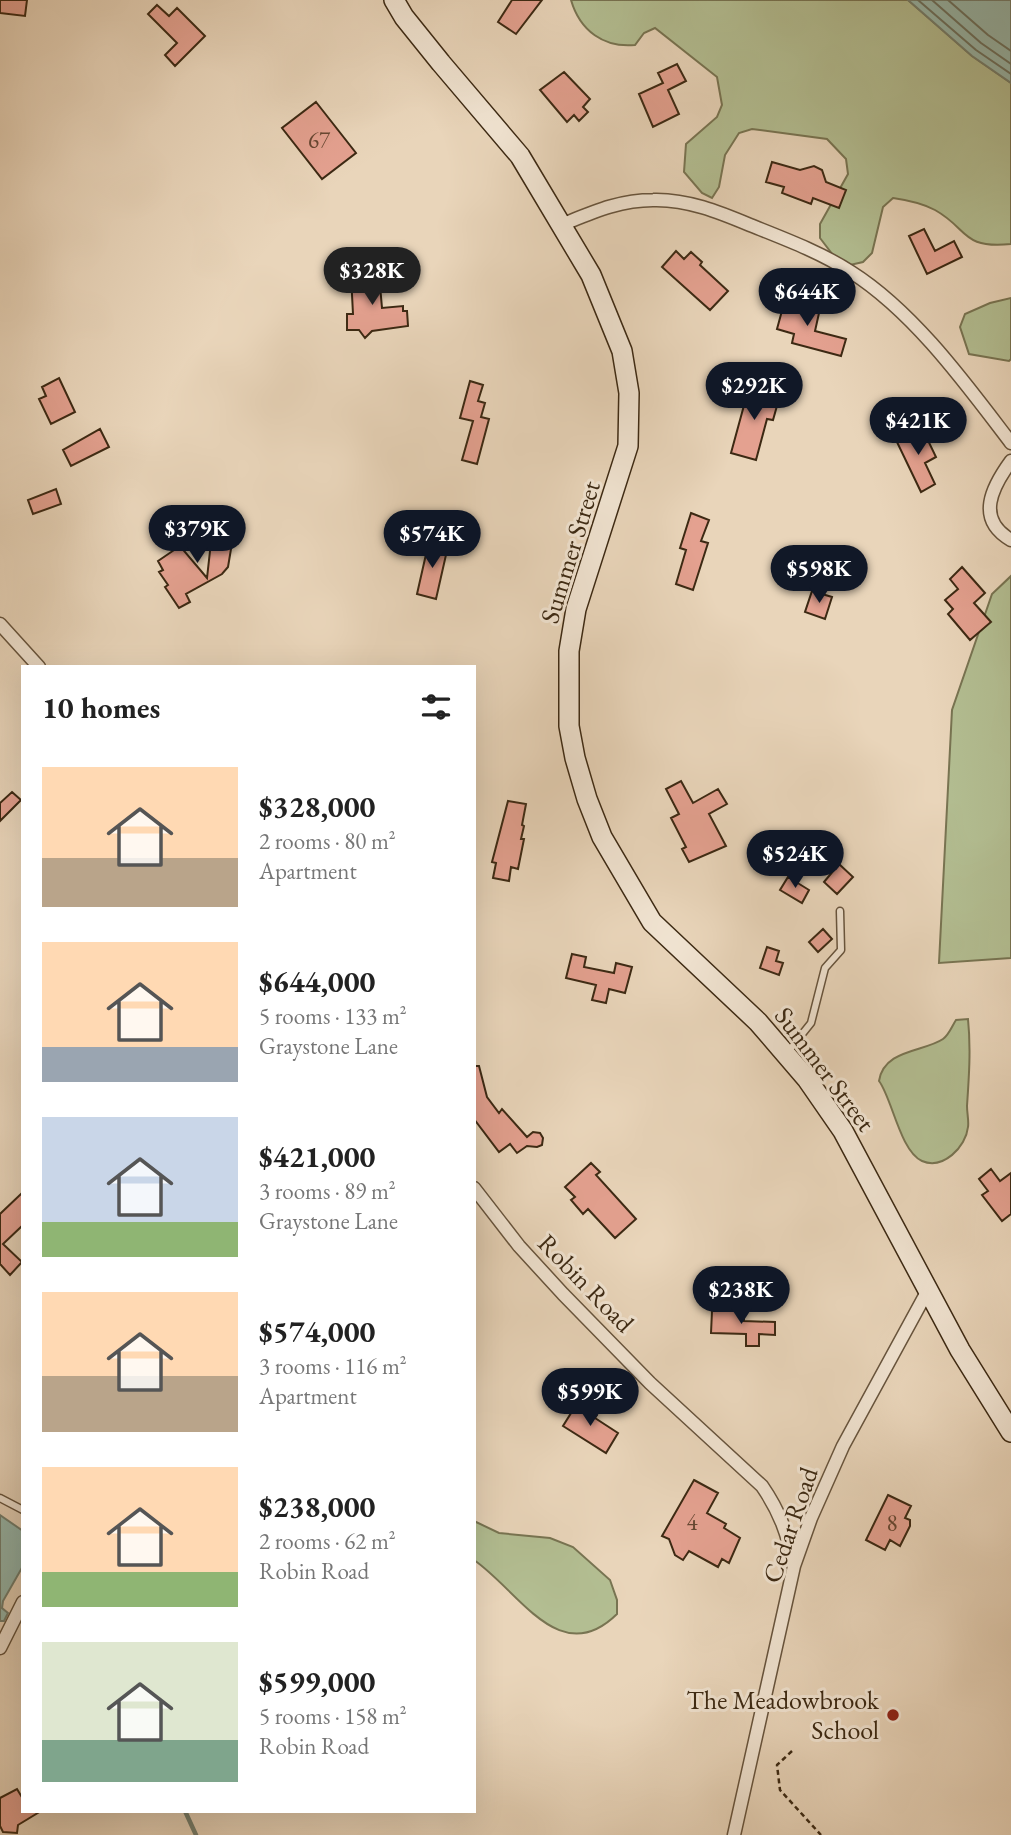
<!DOCTYPE html>
<html lang="en">
<head>
<meta charset="utf-8">
<style>
	:root { --surface:#fff; --page:#f2f2f2; --text:#222; --muted:#767676; --accent:#111827 }
	body { margin:0; font-family:"EB Garamond",serif; background:var(--page); color:var(--text); height:100vh; display:flex; flex-direction:column; font-size:26px; white-space:nowrap }
	* { box-sizing:border-box; margin:0 }
	p { font-size:23px; color:var(--muted) }
	.icon { flex:none; width:38px; height:38px; fill:none; stroke:currentColor; stroke-width:2; stroke-linecap:round; stroke-linejoin:round }
	.map { position:relative; flex:1; overflow:hidden }
	.panel { position:absolute; left:21px; top:665px; width:455px; height:1148px; display:flex; flex-direction:column; background:var(--surface); border-radius:0px; box-shadow:0 7px 28px #0002 }
	.panel>* { flex:none }
	.price { position:absolute; translate:-50% -60px; padding:0 16px; border-radius:24px; background:var(--accent); color:#fff; font-size:23px; line-height:46px; filter:drop-shadow(0 2px 4px #0008) }
	.price::after { content:''; position:absolute; left:50%; top:42px; width:21px; height:16px; margin-left:-10px; background:inherit; clip-path:polygon(0 0,100% 0,50% 100%) }
	.price.selected { background:#222; color:#fff }
	ul { padding:0; list-style:none }
	li { display:flex; align-items:center; gap:21px; height:175px; padding:0 21px }
	li span { display:grid; place-items:center; flex:none; width:196px; height:140px; border-radius:0px; color:#555 }
	li>.icon { margin-inline-start:auto }
	span .icon { width:84px; height:84px; fill:#fffc; stroke-width:1 }
	li b { font-size:30px }
	h2 { display:flex; justify-content:space-between; align-items:center; height:84px; padding:0 21px; font-size:30px }
	.map>svg:first-child { display:block }
	.green { fill:#b3be92; stroke:#787452; stroke-width:2 }
	.water { fill:#97b9ad; stroke:#737f6f; stroke-width:2 }
	.lines { fill:none; stroke-linecap:round; stroke-linejoin:round }
	.shore { stroke:#6a7160; stroke-width:2 }
	.stream { stroke:#737f6f; stroke-width:4.5 }
	.building { fill:#e4a190; stroke:#3c2913; stroke-width:2 }
	.lane-casing { stroke:#67543d; stroke-width:9 }
	.street-casing { stroke:#67543d; stroke-width:15 }
	.secondary-casing { stroke:#3c2913; stroke-width:22 }
	.path { stroke:#3c2913; stroke-width:2.5; stroke-dasharray:5 3.5; stroke-linecap:butt }
	.lane { stroke:#f1e4d2; stroke-width:6 }
	.street { stroke:#f1e4d2; stroke-width:12 }
	.secondary { stroke:#f1e4d2; stroke-width:19 }
	.poi-dot { fill:#8f2418; stroke:#f1e4d2; stroke-width:2.5 }
	.labels { text-anchor:middle; dominant-baseline:central; stroke-width:6; stroke-linejoin:round; paint-order:stroke }
	.number-label { font-size:23px; fill:#664732 }
	.street-label { font-size:26px; fill:#3c2913; stroke:#f1e4d2 }
	.poi-label { font-size:26px; fill:#3c2913; stroke:#f1e4d2; text-anchor:end }
</style>
</head>
<body>
<div class="map">
<svg width="1011" height="1835" viewBox="0 0 1011 1835">
	<rect width="100%" height="100%" fill="#e9d5ba"/>
	<filter id="stains"><feTurbulence type="fractalNoise" baseFrequency=".00286" numOctaves="4"/><feColorMatrix values="0 0 0 0 .2 0 0 0 0 .09 0 0 0 0 .02 0 0 0 .5 -.17"/></filter>
	<radialGradient id="worn" r=".72"><stop offset=".6" stop-color="#630" stop-opacity="0"/><stop offset="1" stop-color="#630" stop-opacity=".3"/></radialGradient>
	<path class="green" d="M 571,0 L 908,0 L 972,56 L 1011,83 L 1011,244 C 961,249 969,229 935,210 C 922,203 907,200 893,198 L 883,207 L 872,253 L 863,262 L 850,265 L 836,259 L 820,238 L 820,224 L 848,174 L 846,159 L 827,139 L 752,129 L 739,133 L 725,155 L 719,187 L 712,198 L 702,193 L 684,172 L 686,144 L 717,117 L 722,105 L 717,77 L 655,28 L 644,33 L 635,45 C 604,48 580,31 571,0 Z
		M 1011,298 L 1011,359 L 1009,361 L 969,354 L 960,327 L 965,314 L 990,303 Z
		M 1011,576 L 1011,958 L 939,963 L 952,710 L 992,594 Z
		M 968,1019 C 971,1048 969,1077 967,1106 C 967,1113 969,1121 968,1127 C 966,1147 943,1170 922,1161 C 900,1151 892,1098 879,1081 C 884,1049 924,1052 943,1039 C 949,1035 952,1026 956,1020 Z
		M 474,1521 L 499,1533 L 550,1538 L 573,1547 L 610,1580 L 617,1600 L 617,1614 C 560,1670 520,1592 474,1560 Z"/>
	<path class="water" d="M 908,0 L 1011,0 L 1011,83 L 972,56 Z
		M 0,1515 L 23,1531 L 23,1566 L 3,1601 L 2,1608 L 8,1613 L 4,1621 L 0,1621 Z"/>
	<g class="lines">
		<path class="shore" d="M 918,0 L 976,50 L 1011,74
			M 932,0 L 981,43 L 1011,64
			M 948,0 L 988,35 L 1011,51"/>
		<path class="stream" d="M 185,1811 L 196,1835"/>
	</g>
	<path class="building" d="M 0,0 L 27,0 L 25,16 L 0,13 Z
		M 512,0 L 542,0 L 516,34 L 498,22 Z
		M 157,5 L 169,16 L 177,8 L 205,36 L 175,66 L 165,55 L 177,43 L 148,14 Z
		M 677,64 L 686,81 L 668,90 L 679,114 L 653,127 L 639,94 L 663,83 L 658,73 Z
		M 564,72 L 590,99 L 583,107 L 588,112 L 579,121 L 574,115 L 567,122 L 540,90 Z
		M 316,102 L 356,153 L 322,179 L 282,128 Z
		M 772,162 L 800,170 L 814,166 L 822,170 L 826,182 L 846,190 L 839,208 L 813,198 L 811,204 L 782,193 L 784,187 L 766,182 Z
		M 924,229 L 935,251 L 954,241 L 962,257 L 927,274 L 909,236 Z
		M 676,251 L 684,259 L 691,252 L 702,262 L 700,265 L 728,291 L 710,310 L 662,267 Z
		M 379,274 L 382,308 L 403,306 L 403,311 L 407,311 L 408,326 L 372,331 L 365,338 L 359,330 L 347,330 L 347,314 L 353,314 L 351,275 Z
		M 786,296 L 804,301 L 803,305 L 818,309 L 817,312 L 819,313 L 815,331 L 846,339 L 841,356 L 792,343 L 794,334 L 777,329 Z
		M 59,378 L 75,412 L 51,424 L 39,399 L 46,396 L 42,387 Z
		M 470,381 L 483,385 L 478,401 L 485,403 L 481,417 L 489,419 L 477,464 L 462,460 L 473,421 L 460,418 Z
		M 749,387 L 780,395 L 773,420 L 767,419 L 756,460 L 731,453 Z
		M 922,428 L 936,457 L 925,463 L 935,484 L 921,492 L 896,440 Z
		M 100,429 L 109,447 L 71,466 L 63,450 Z
		M 56,489 L 61,504 L 33,514 L 28,500 Z
		M 691,513 L 709,520 L 701,541 L 708,543 L 693,590 L 676,584 L 686,550 L 680,548 Z
		M 417,516 L 431,519 L 427,536 L 413,532 Z
		M 213,524 L 235,525 L 228,567 L 222,574 L 186,594 L 190,602 L 179,608 L 165,587 L 168,585 L 159,572 L 163,570 L 158,561 L 180,546 L 207,578 Z
		M 429,541 L 448,546 L 436,599 L 417,594 Z
		M 962,567 L 985,593 L 974,603 L 991,622 L 970,640 L 948,614 L 953,609 L 945,600 L 958,589 L 950,579 Z
		M 812,591 L 832,597 L 825,619 L 805,612 Z
		M 681,781 L 693,803 L 718,789 L 727,804 L 709,814 L 726,846 L 689,862 L 682,849 L 686,847 L 671,818 L 679,814 L 666,789 Z
		M 12,792 L 21,800 L 0,821 L 0,803 Z
		M 508,801 L 526,804 L 522,825 L 524,826 L 521,839 L 524,839 L 518,869 L 511,867 L 509,881 L 493,878 L 496,863 L 492,862 Z
		M 839,864 L 853,877 L 837,894 L 824,882 Z
		M 788,877 L 809,890 L 802,903 L 780,890 Z
		M 823,929 L 832,939 L 818,952 L 809,942 Z
		M 767,947 L 779,951 L 776,961 L 783,963 L 779,975 L 760,968 Z
		M 572,954 L 586,957 L 584,967 L 614,973 L 616,963 L 632,967 L 625,993 L 609,989 L 606,1003 L 592,1000 L 596,985 L 566,978 Z
		M 474,1066 L 479,1066 L 487,1097 L 499,1113 L 502,1109 L 527,1137 L 533,1132 L 540,1133 L 543,1138 L 542,1145 L 537,1147 L 527,1146 L 517,1153 L 510,1144 L 499,1152 L 474,1119 Z
		M 591,1163 L 600,1172 L 596,1175 L 636,1219 L 615,1238 L 588,1209 L 583,1214 L 571,1200 L 575,1197 L 565,1187 Z
		M 991,1169 L 1000,1181 L 1011,1173 L 1011,1214 L 1002,1221 L 982,1195 L 988,1191 L 979,1179 Z
		M 23,1192 L 23,1225 L 3,1244 L 22,1262 L 10,1275 L 0,1264 L 0,1214 Z
		M 712,1311 L 744,1311 L 744,1321 L 775,1322 L 775,1335 L 759,1334 L 759,1346 L 746,1346 L 746,1334 L 711,1333 Z
		M 578,1402 L 597,1415 L 595,1418 L 618,1433 L 606,1453 L 563,1426 Z
		M 694,1480 L 718,1493 L 707,1513 L 726,1524 L 724,1528 L 740,1538 L 729,1563 L 722,1559 L 718,1567 L 689,1551 L 683,1560 L 675,1555 L 669,1539 L 662,1536 Z
		M 888,1495 L 911,1506 L 905,1518 L 910,1520 L 910,1526 L 900,1546 L 890,1540 L 885,1550 L 866,1540 Z
		M 17,1789 L 23,1799 L 23,1811 L 41,1811 L 18,1825 L 17,1833 L 3,1832 L 0,1826 L 0,1798 Z"/>
	<g class="lines">
		<defs>
			<path id="lane" d="M 787,1053 L 811,1023 L 825,968 L 841,950 L 840,911
				M 0,1498 L 23,1510"/>
			<path id="street" d="M 561,225 C 591,213 619,200 653,200 C 687,199 719,212 750,225 C 785,239 820,252 851,272 C 914,312 966,384 1011,443
				M 1011,461 C 992,487 975,519 1011,540
				M 0,624 L 39,667
				M 474,1188 L 519,1246 L 563,1294 L 650,1383 L 762,1486 C 780,1512 788,1535 794,1565
				M 0,1648 L 23,1602
				M 734,1835 L 794,1566 L 811,1518 L 843,1446 L 928,1290"/>
			<path id="secondary" d="M 394,0 L 404,17 L 441,63 L 520,156 L 591,275 L 622,351 L 629,393 L 628,446 L 576,609 L 569,651 L 569,726 L 575,758 L 587,799 L 602,837 L 652,922 L 758,1022 L 807,1079 L 843,1131 L 960,1350 L 1011,1432"/>
		</defs>
		<use href="#lane" class="lane-casing"/>
		<use href="#street" class="street-casing"/>
		<use href="#secondary" class="secondary-casing"/>
		<path class="path" d="M 792,1751 L 777,1765 L 780,1790 L 821,1835"/>
		<use href="#lane" class="lane"/>
		<use href="#street" class="street"/>
		<use href="#secondary" class="secondary"/>
	</g>
	<circle class="poi-dot" cx="893" cy="1715" r="7"/>
	<g class="labels">
		<g class="number-label">
			<text x="319" y="140">67</text>
			<text x="692" y="1522">4</text>
			<text x="892" y="1523">8</text>
		</g>
		<g class="street-label">
			<text transform="translate(570 552) rotate(-73)">Summer Street</text>
			<text transform="translate(825 1069) rotate(53)">Summer Street</text>
			<text transform="translate(586 1283) rotate(46)">Robin Road</text>
			<text transform="translate(790 1525) rotate(-71)">Cedar Road</text>
		</g>
		<g class="poi-label">
			<text x="879" y="1700">The Meadowbrook<tspan x="879" dy="30">School</tspan></text>
		</g>
	</g>
	<rect width="100%" height="100%" filter="url(#stains)"/>
	<rect width="100%" height="100%" fill="url(#worn)"/>
</svg>
<b class="price selected" style="left:372px;top:307px">$328K</b>
<b class="price" style="left:807px;top:328px">$644K</b>
<b class="price" style="left:754px;top:422px">$292K</b>
<b class="price" style="left:918px;top:457px">$421K</b>
<b class="price" style="left:197px;top:565px">$379K</b>
<b class="price" style="left:432px;top:570px">$574K</b>
<b class="price" style="left:819px;top:605px">$598K</b>
<b class="price" style="left:795px;top:890px">$524K</b>
<b class="price" style="left:741px;top:1326px">$238K</b>
<b class="price" style="left:590px;top:1428px">$599K</b>
<section class="panel">
<h2>10 homes<svg class="icon" aria-label="filters" viewBox="0 0 24 24"><path d="M4 7h16M4 17h16"/><circle cx="9" cy="7" r="2"/><circle cx="15" cy="17" r="2"/></svg></h2>
<ul>
<li><span style="background:linear-gradient(#ffd9b3 65%,#b9a48a 0)"><svg class="icon" aria-label="home" viewBox="0 0 24 24"><path d="M3 11l9-7 9 7M6 9v11h12V9"/></svg></span><div><b>$328,000</b><p>2 rooms · 80 m²</p><p>Apartment</p></div></li>
<li><span style="background:linear-gradient(#ffd9b3 75%,#9aa5b1 0)"><svg class="icon" aria-label="home" viewBox="0 0 24 24"><path d="M3 11l9-7 9 7M6 9v11h12V9"/></svg></span><div><b>$644,000</b><p>5 rooms · 133 m²</p><p>Graystone Lane</p></div></li>
<li><span style="background:linear-gradient(#c9d6e8 75%,#8fb573 0)"><svg class="icon" aria-label="home" viewBox="0 0 24 24"><path d="M3 11l9-7 9 7M6 9v11h12V9"/></svg></span><div><b>$421,000</b><p>3 rooms · 89 m²</p><p>Graystone Lane</p></div></li>
<li><span style="background:linear-gradient(#ffd9b3 60%,#b9a48a 0)"><svg class="icon" aria-label="home" viewBox="0 0 24 24"><path d="M3 11l9-7 9 7M6 9v11h12V9"/></svg></span><div><b>$574,000</b><p>3 rooms · 116 m²</p><p>Apartment</p></div></li>
<li><span style="background:linear-gradient(#ffd9b3 75%,#8fb573 0)"><svg class="icon" aria-label="home" viewBox="0 0 24 24"><path d="M3 11l9-7 9 7M6 9v11h12V9"/></svg></span><div><b>$238,000</b><p>2 rooms · 62 m²</p><p>Robin Road</p></div></li>
<li><span style="background:linear-gradient(#dfe7d0 70%,#7fa58c 0)"><svg class="icon" aria-label="home" viewBox="0 0 24 24"><path d="M3 11l9-7 9 7M6 9v11h12V9"/></svg></span><div><b>$599,000</b><p>5 rooms · 158 m²</p><p>Robin Road</p></div></li>
</ul>
</section>
</div>
</body>
</html>
